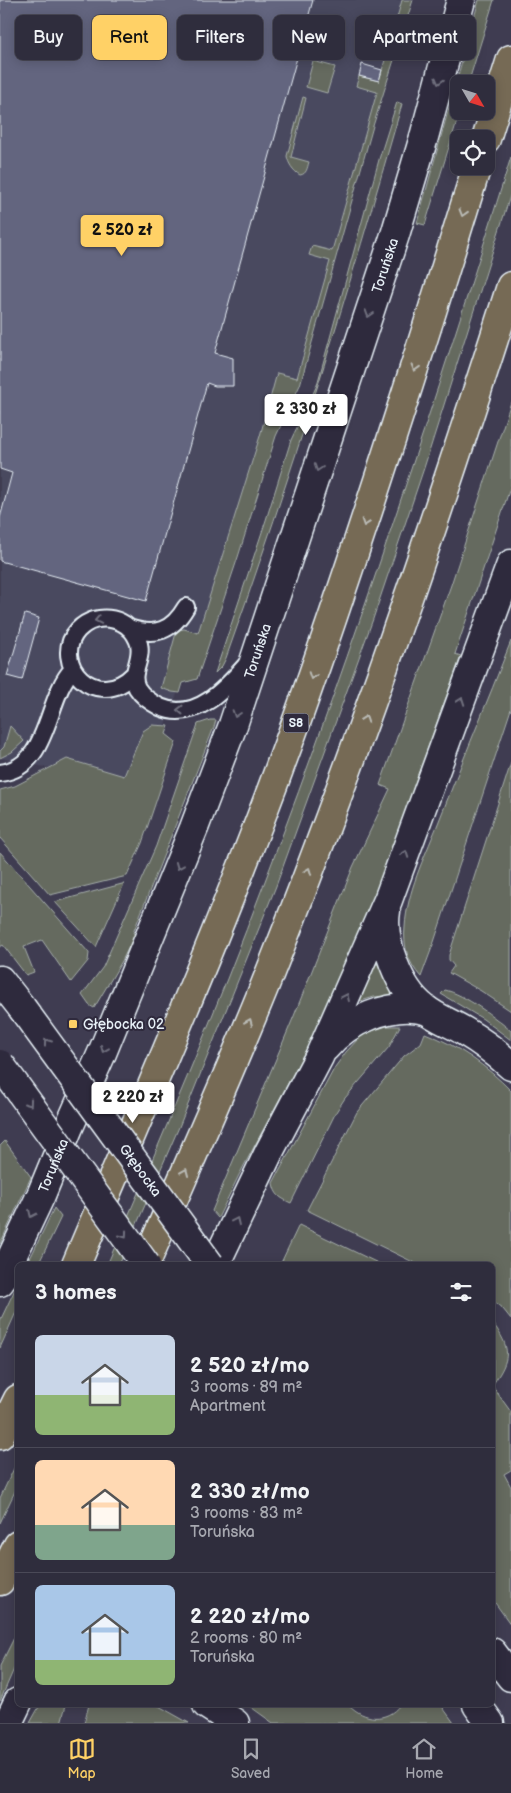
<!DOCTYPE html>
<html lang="en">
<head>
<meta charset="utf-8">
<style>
	:root { --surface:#2f2d3d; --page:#3b3948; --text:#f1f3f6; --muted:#a7a8b0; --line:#4a4957; --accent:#ffd166 }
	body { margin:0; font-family:"Balsamiq Sans",sans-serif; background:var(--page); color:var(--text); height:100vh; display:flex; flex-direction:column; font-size:19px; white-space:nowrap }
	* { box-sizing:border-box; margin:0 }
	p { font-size:16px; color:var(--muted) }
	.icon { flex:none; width:28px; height:28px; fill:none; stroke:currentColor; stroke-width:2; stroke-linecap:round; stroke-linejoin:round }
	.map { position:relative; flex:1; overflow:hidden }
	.drawer { position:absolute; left:15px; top:1262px; width:480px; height:445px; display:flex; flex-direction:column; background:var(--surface); border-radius:8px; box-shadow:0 2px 12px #0003,0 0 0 1px var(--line) }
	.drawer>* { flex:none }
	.top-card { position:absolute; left:15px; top:15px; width:481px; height:45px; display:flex; gap:10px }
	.needle { width:32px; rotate:129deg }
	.tools { position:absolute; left:450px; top:75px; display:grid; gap:10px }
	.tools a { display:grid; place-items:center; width:45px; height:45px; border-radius:8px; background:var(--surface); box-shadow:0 2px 12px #0003,0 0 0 1px var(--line); font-size:25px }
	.price { position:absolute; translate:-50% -42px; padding:0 11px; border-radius:5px; background:#fff; color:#222; font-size:16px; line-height:32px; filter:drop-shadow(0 1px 2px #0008) }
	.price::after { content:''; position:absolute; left:50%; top:30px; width:15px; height:11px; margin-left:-8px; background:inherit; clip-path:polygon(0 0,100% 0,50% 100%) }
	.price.on { background:var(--accent); color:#111 }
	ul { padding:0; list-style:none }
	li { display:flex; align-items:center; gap:15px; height:125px; padding:0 20px }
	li+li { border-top:1px solid var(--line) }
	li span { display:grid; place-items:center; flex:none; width:140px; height:100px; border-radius:8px; color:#555 }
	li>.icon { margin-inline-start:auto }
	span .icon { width:60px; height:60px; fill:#fffc; stroke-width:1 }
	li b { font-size:21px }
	h2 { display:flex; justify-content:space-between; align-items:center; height:60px; padding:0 20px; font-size:21px }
	.pill { padding:0 18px; border-radius:8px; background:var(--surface); box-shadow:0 2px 12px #0003,0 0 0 1px var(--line); font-size:18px; line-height:45px }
	.pill.on { background:var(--accent); color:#111 }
	.dock { display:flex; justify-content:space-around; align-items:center; height:70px; border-top:1px solid var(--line); background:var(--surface); font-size:14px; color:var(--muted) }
	.dock a { display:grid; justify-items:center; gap:2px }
	.dock .on { color:var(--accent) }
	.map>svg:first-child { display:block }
	.built { fill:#4a485f }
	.green { fill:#656b5e; stroke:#a6aeab }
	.building { fill:#64657f; stroke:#e8f1f8 }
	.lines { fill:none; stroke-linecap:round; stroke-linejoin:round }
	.lane-casing { stroke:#e8f1f8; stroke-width:20 }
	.secondary-casing { stroke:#e8f1f8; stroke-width:31 }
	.highway-casing { stroke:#e8f1f8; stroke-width:31 }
	.lane { stroke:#2f2a3d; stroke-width:16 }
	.secondary { stroke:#2f2a3d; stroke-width:28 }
	.highway { stroke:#766a54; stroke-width:28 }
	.secondary-bridge-casing { stroke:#e8f1f8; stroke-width:31; stroke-linecap:butt }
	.secondary-bridge { stroke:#2f2a3d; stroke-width:28 }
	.oneway { stroke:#70707e }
	.oneway2 { stroke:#babbb6 }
	.poi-dot { fill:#ffd166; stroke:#2f2a3d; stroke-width:2 }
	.labels { text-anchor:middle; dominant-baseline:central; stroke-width:4; stroke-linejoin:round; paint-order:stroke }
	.shield { fill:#2f2a3d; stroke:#b0b5c0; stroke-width:1 }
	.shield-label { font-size:12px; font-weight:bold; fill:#e8f1f8 }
	.street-label { font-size:14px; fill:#e8f1f8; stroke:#2f2a3d }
	.poi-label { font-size:14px; fill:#e8f1f8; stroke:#2f2a3d; text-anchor:start }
</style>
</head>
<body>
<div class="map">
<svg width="511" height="1723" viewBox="0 0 511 1723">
	<rect width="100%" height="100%" fill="#3f3c51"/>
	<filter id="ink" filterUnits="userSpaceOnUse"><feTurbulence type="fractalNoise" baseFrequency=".02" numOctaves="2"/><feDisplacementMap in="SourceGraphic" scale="10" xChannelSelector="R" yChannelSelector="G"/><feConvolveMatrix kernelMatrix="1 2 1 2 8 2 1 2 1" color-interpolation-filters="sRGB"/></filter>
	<g filter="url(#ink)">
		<path class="built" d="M 0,0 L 403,0 L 296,387 L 276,419 L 188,667 L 140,786 L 0,758 Z"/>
		<path class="green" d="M 402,0 L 413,0 L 373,126 L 300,385 L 276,436 L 238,557 L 197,679 L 183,683 L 180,693 L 172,692 L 161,688 L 176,633 L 179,630 L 184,629 L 198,633 L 260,436 L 277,373 L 297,378 L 330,261 L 309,255 L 312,246 L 332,251 L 377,92 L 356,86 L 359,76 L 379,81 Z
			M 479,0 L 494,0 L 468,84 L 459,84 L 459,111 L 460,111 L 425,225 L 417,223 Z
			M 313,61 L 335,67 L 327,93 L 306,87 Z
			M 303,97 L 306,98 L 291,157 L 309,162 C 307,168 307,174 300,175 C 293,171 288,163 287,156 Z
			M 397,102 L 402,104 C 349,290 292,475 226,658 L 222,666 L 215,673 L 266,520 L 291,440 L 317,385 L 380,156 Z
			M 511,157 L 511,193 L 424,468 L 373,619 L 276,886 L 179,1127 L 119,1265 L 107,1265 C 162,1138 216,1011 265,881 C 356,643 435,401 511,157 Z
			M 511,402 L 511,485 L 455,654 L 461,656 L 369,911 L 315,1033 L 239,1175 L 218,1218 L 212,1211 L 294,1016 L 353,867 L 390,789 L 380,785 L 451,585 Z
			M 511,641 L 511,709 L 434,942 L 421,977 C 408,963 403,946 405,927 C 407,892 424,858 437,826 C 461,764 487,703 511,641 Z
			M 210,720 L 216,720 L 214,727 L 133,933 L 135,934 L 122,961 L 94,1008 L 89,1005 L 82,995 L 103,967 L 156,846 L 198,724 Z
			M 152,725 L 169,726 L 166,734 L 176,742 L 142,843 L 127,876 L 50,895 L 0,838 L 0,790 L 15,786 L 67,759 L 124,776 L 143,731 Z
			M 10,726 L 24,741 L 12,752 L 0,758 L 0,751 L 4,747 Z
			M 511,763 L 511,1011 L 481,991 L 449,973 L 454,966 L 449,960 L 449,955 Z
			M 0,852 L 89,953 L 88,961 L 71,982 L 42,940 L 24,947 L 34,972 L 26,975 L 3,945 L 0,947 Z
			M 122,884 L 124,884 L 96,947 L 55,902 Z
			M 375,964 L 378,964 L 394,995 L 374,997 L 361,1001 L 360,999 Z
			M 445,990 C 464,994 496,1018 511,1031 L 511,1040 L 483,1019 L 441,994 Z
			M 387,1026 L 400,1026 L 389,1047 L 345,1098 L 336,1112 L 291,1203 C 280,1198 275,1195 273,1183 L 335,1067 L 346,1052 L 359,1038 L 366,1033 Z
			M 425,1033 C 457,1045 487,1066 511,1091 L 511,1319 L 503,1309 L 493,1301 L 492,1265 L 419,1265 L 307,1210 L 357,1112 L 404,1056 L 421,1043 Z
			M 5,1141 L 31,1177 L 0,1244 L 0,1146 Z
			M 54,1208 L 61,1217 L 38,1265 L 27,1265 Z
			M 299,1225 L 382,1265 L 280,1265 Z
			M 17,1285 L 17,1310 L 0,1348 L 0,1321 Z
			M 493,1323 C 511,1349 511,1358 493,1384 Z
			M 493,1387 L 511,1412 L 511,1470 L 504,1474 L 511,1487 L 511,1625 L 493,1600 Z
			M 17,1462 L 17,1487 L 0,1523 L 0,1498 Z
			M 17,1632 L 17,1662 L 0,1701 L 0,1666 Z
			M 40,1705 L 66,1705 L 61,1723 L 30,1723 Z
			M 89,1705 L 157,1705 L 189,1723 L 84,1723 Z
			M 248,1705 L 349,1705 C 364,1720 386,1723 400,1705 L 441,1705 L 454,1723 L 273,1723 Z"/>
		<path class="building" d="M 0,0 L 313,0 L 215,353 L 233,358 L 233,386 L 215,386 L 207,383 L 146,601 L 0,561 L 0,518 L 12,473 L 0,469 Z
			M 362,64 L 382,70 L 379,81 L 359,76 Z
			M 25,614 L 39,618 L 22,680 L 7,676 Z"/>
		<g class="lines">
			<defs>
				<path id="lane" d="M 129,628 C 156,637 172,631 186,607
					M 134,674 C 96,713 49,662 78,630 C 97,610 131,617 139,644 C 143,660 129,673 137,688 C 142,696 152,703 160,707 C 196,723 227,687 248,663
					M 0,773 C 51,767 45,697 73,669"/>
				<g id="secondary">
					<path d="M 386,911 C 381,941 399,989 424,1008 C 436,1018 451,1023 464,1031 C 481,1041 497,1053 511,1066"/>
					<path d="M 0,980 L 22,1008"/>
					<path d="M 326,1047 C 347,1021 391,1001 425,1010"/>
					<path d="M 215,1265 L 269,1152 L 319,1057 L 388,900 L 511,564"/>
					<path id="s1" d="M 0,1282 L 41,1195 L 69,1127 L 102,1053 L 194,828 L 233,725 L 395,235 L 424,137 L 461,0"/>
					<path d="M 492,1652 L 511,1677"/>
					<path d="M 207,1705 L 235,1723"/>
					<path d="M 477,1705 L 490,1723"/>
					<path d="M 8,1723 L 18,1702"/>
				</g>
				<path id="highway" d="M 486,139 L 511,59
					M 76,1265 C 152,1085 231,905 297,720 C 362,537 420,352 477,166
					M 145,1265 C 185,1172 227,1079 265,985 C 357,755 436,521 511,286
					M 0,1435 L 18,1399
					M 0,1581 L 18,1545"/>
			</defs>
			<use href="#lane" class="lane-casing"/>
			<use href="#secondary" class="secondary-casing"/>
			<use href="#highway" class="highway-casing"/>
			<use href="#lane" class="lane"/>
			<use href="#secondary" class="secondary"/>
			<use href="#highway" class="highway"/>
			<defs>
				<g id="secondary-bridge">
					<path id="s2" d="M 22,1008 L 210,1265"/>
					<path d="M 0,1064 L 146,1265"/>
				</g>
			</defs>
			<use href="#secondary-bridge" class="secondary-bridge-casing"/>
			<use href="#secondary-bridge" class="secondary-bridge"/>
		</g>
		<defs><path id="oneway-chevron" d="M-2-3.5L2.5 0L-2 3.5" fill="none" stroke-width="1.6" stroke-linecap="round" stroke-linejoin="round" transform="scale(1.25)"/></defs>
		<g class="oneway">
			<use href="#oneway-chevron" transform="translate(439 81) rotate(105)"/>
			<use href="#oneway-chevron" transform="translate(369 314) rotate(108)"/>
			<use href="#oneway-chevron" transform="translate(318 468) rotate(108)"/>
			<use href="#oneway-chevron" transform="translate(98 620) rotate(169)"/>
			<use href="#oneway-chevron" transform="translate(461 701) rotate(-70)"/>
			<use href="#oneway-chevron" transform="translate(180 710) rotate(180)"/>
			<use href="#oneway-chevron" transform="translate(236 714) rotate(108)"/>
			<use href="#oneway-chevron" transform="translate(405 854) rotate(-70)"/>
			<use href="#oneway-chevron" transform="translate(179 866) rotate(112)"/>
			<use href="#oneway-chevron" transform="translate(346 997) rotate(-65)"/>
			<use href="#oneway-chevron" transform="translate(47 1042) rotate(-126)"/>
			<use href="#oneway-chevron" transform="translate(104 1049) rotate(113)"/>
			<use href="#oneway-chevron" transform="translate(29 1103) rotate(54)"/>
			<use href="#oneway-chevron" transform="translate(32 1214) rotate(115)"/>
			<use href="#oneway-chevron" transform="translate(236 1221) rotate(-65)"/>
			<use href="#oneway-chevron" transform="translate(124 1235) rotate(54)"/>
		</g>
		<g class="oneway2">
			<use href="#oneway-chevron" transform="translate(463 213) rotate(107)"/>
			<use href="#oneway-chevron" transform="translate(415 368) rotate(107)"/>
			<use href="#oneway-chevron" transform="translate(365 523) rotate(109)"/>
			<use href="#oneway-chevron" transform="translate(312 676) rotate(109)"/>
			<use href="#oneway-chevron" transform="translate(365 719) rotate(-71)"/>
			<use href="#oneway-chevron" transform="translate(308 871) rotate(-69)"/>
			<use href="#oneway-chevron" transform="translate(249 1022) rotate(-67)"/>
			<use href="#oneway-chevron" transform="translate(185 1172) rotate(-67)"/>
		</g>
	</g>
	<rect class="poi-dot" x="68" y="1019" width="10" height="10" rx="2.5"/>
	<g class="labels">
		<rect class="shield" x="283.5" y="713.5" width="25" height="19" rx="4"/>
		<g class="shield-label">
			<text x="296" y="723">S8</text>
		</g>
		<g class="street-label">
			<text stroke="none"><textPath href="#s1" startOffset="1088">Toruńska</textPath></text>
			<text stroke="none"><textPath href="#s1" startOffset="682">Toruńska</textPath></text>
			<text stroke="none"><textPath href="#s1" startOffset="128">Toruńska</textPath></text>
			<text stroke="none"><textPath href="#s2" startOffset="201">Głębocka</textPath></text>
		</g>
		<g class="poi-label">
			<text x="83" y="1024">Głębocka 02</text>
		</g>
	</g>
</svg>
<div class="tools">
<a><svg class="needle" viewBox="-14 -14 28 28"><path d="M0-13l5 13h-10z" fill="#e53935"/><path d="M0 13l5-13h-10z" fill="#a7a8b0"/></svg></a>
<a><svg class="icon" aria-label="locate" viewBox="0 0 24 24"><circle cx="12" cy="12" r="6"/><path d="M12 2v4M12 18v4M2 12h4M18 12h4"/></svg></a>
</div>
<b class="price on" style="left:122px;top:257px">2 520 zł</b>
<b class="price" style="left:306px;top:436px">2 330 zł</b>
<b class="price" style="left:133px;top:1124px">2 220 zł</b>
<div class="top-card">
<a class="pill">Buy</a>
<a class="pill on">Rent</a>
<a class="pill">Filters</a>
<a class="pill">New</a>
<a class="pill">Apartment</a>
</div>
<section class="drawer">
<h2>3 homes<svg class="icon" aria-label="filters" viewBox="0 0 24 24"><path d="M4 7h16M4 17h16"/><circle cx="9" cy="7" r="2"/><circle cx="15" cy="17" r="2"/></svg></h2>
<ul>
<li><span style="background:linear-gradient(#c9d6e8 60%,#8fb573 0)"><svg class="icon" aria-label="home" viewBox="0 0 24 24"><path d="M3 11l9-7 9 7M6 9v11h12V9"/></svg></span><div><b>2 520 zł/mo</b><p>3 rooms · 89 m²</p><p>Apartment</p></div></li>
<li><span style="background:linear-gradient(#ffd9b3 65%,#7fa58c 0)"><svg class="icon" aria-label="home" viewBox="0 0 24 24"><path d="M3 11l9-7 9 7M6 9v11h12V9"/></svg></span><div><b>2 330 zł/mo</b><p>3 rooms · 83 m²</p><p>Toruńska</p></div></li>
<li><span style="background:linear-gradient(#a9c7e8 75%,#8fb573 0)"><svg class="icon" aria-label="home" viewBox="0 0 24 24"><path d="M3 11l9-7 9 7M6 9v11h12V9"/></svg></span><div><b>2 220 zł/mo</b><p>2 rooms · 80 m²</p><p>Toruńska</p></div></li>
</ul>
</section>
</div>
<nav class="dock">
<a class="on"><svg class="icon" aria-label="map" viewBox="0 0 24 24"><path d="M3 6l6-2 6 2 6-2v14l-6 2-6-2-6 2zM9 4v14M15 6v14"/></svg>Map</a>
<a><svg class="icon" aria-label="saved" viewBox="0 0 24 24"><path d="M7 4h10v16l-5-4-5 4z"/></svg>Saved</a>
<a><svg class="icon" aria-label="home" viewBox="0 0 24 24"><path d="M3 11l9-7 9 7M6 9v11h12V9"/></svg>Home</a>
</nav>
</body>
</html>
